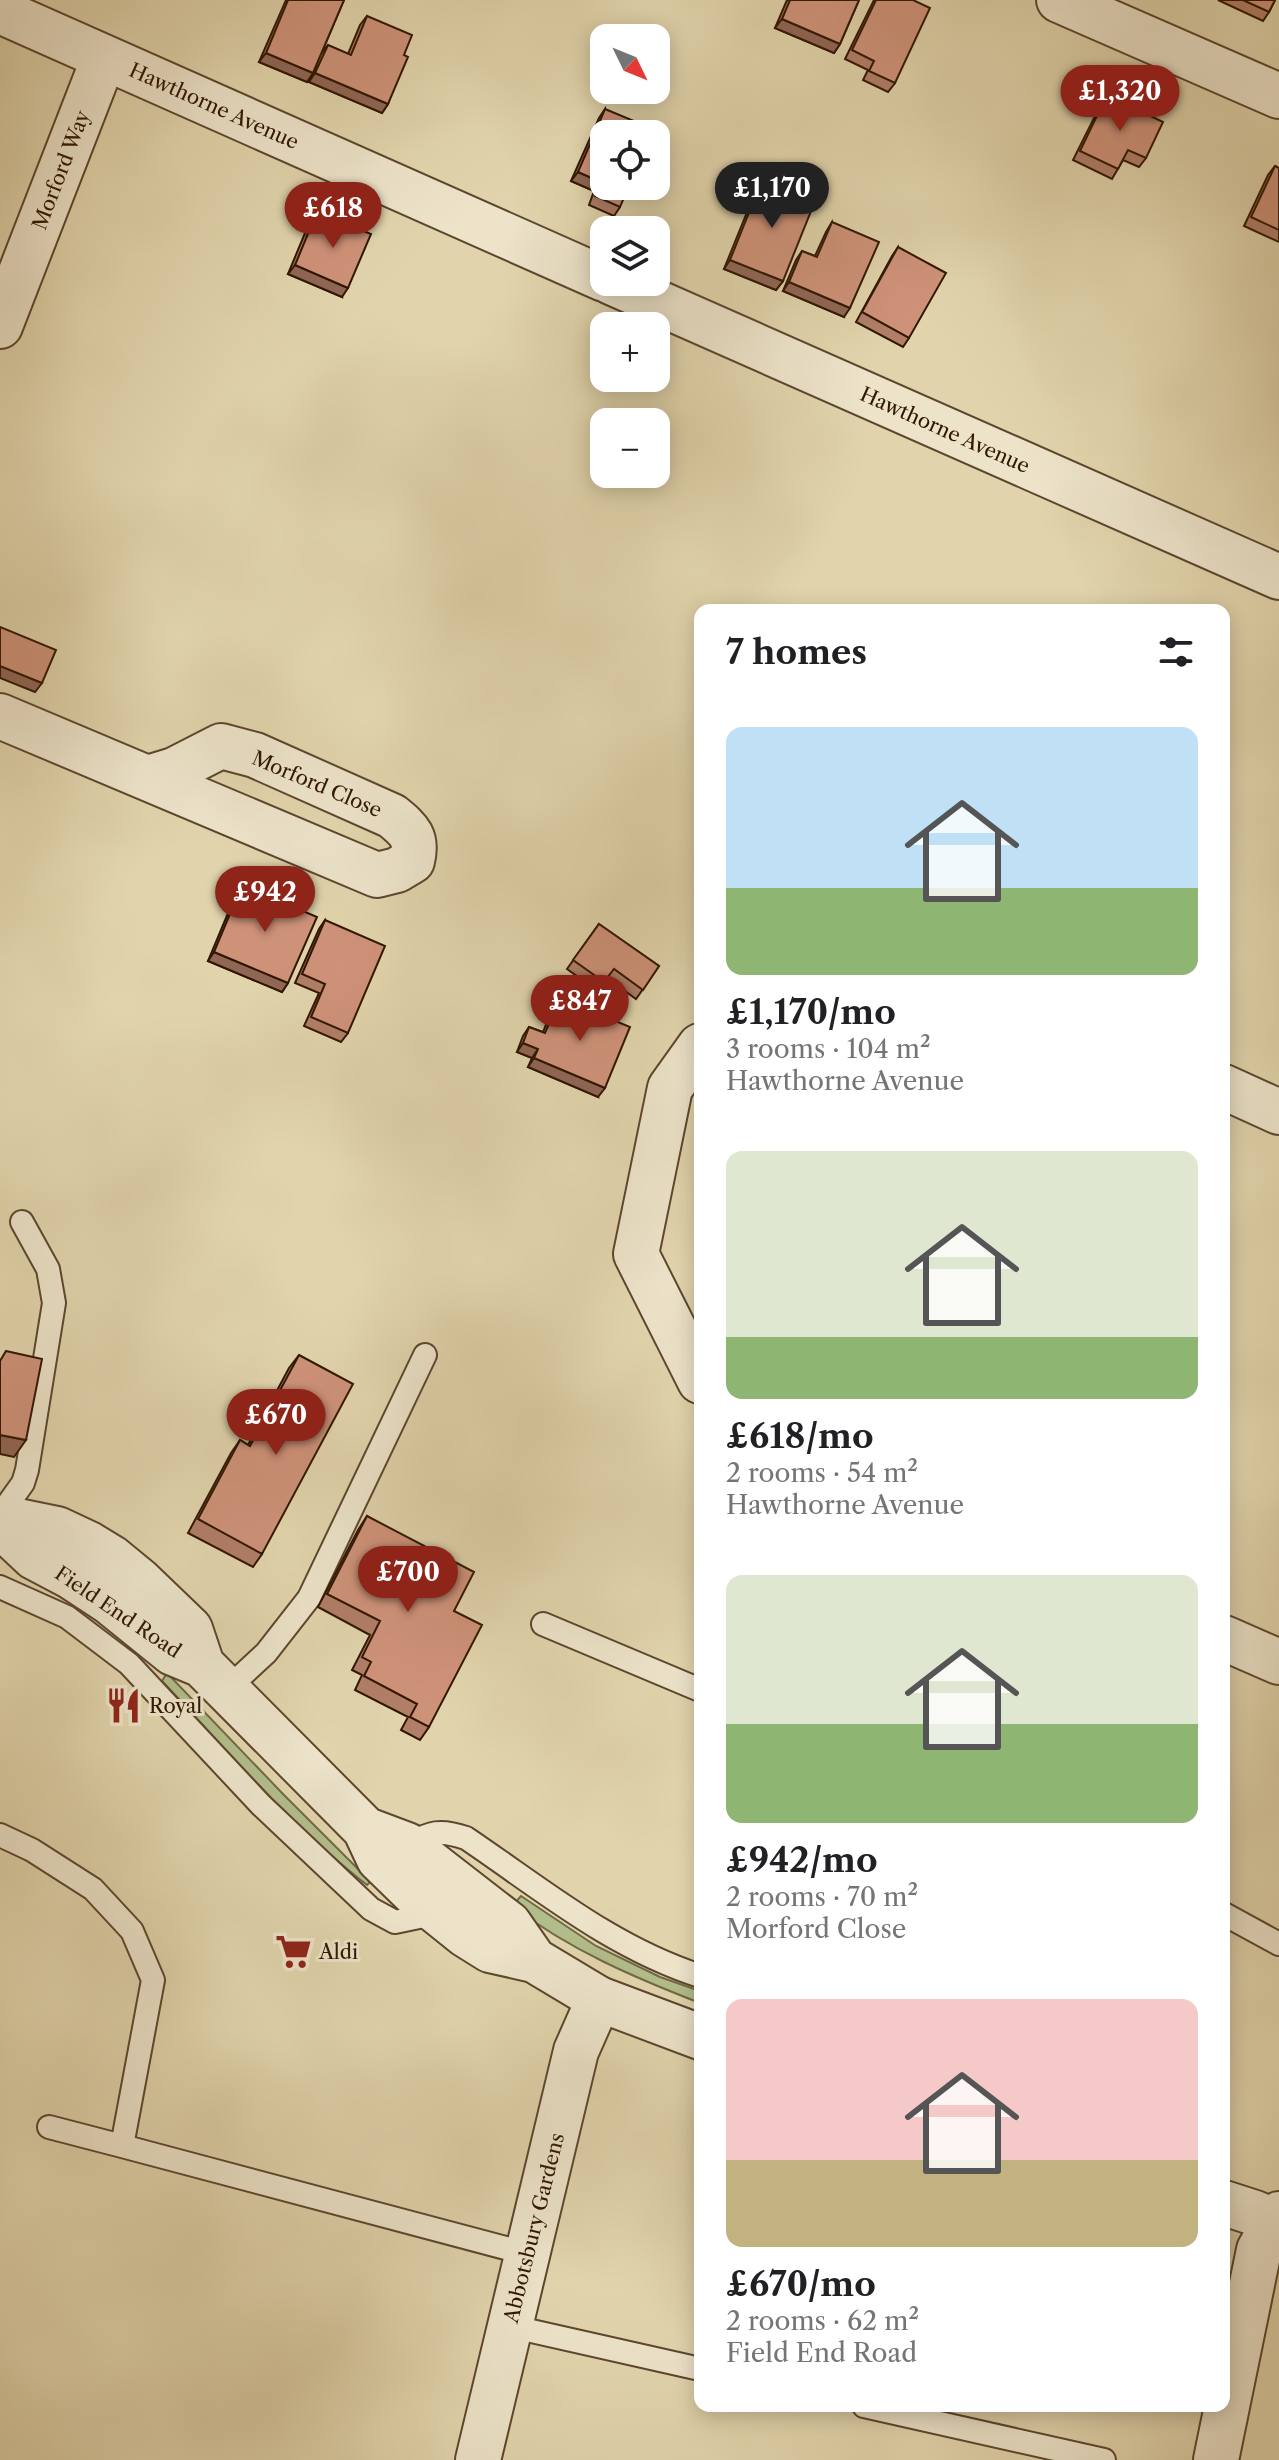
<!DOCTYPE html>
<html lang="en">
<head>
<meta charset="utf-8">
<style>
	:root { --surface:#fff; --page:#f2f2f2; --text:#202124; --muted:#757577; --accent:#8f2418 }
	body { margin:0; font-family:"Libre Caslon Text",serif; background:var(--page); color:var(--text); height:100vh; display:flex; flex-direction:column; font-size:30px; white-space:nowrap }
	* { box-sizing:border-box; margin:0 }
	p { font-size:26px; color:var(--muted) }
	.icon { flex:none; width:44px; height:44px; fill:none; stroke:currentColor; stroke-width:2; stroke-linecap:round; stroke-linejoin:round }
	.map { position:relative; flex:1; overflow:hidden }
	.drawer { position:absolute; left:694px; top:604px; width:536px; height:1808px; display:flex; flex-direction:column; background:var(--surface); border-radius:16px; box-shadow:0 4px 20px #0003 }
	.drawer>* { flex:none }
	.needle { width:52px; rotate:133deg }
	.fabs { position:absolute; left:590px; top:24px; display:grid; gap:16px }
	.fabs a { display:grid; place-items:center; width:80px; height:80px; border-radius:16px; background:var(--surface); box-shadow:0 4px 20px #0003; font-size:40px }
	.price { position:absolute; translate:-50% -68px; padding:0 18px; border-radius:28px; background:var(--accent); color:#fff; font-size:26px; line-height:52px; filter:drop-shadow(0 2px 4px #0008) }
	.price::after { content:''; position:absolute; left:50%; top:48px; width:24px; height:18px; margin-left:-12px; background:inherit; clip-path:polygon(0 0,100% 0,50% 100%) }
	.price.active { background:#222; color:#fff }
	ul { padding:0; list-style:none }
	li { display:grid; align-content:center; gap:16px; height:424px; padding:0 32px }
	li span { display:grid; place-items:center; height:248px; border-radius:16px; color:#555 }
	li>.icon { margin-inline-start:auto }
	span .icon { width:144px; height:144px; fill:#fffc; stroke-width:1 }
	li b { font-size:34px }
	h2 { display:flex; justify-content:space-between; align-items:center; height:96px; padding:0 32px; font-size:34px }
	.map>svg:first-child { display:block }
	.green { fill:#b1bd8a; stroke:#716a46; stroke-width:2 }
	.lines { fill:none; stroke-linecap:round; stroke-linejoin:round }
	.service-casing { stroke:#5d462d; stroke-width:26 }
	.minor-casing { stroke:#5d462d; stroke-width:48 }
	.tertiary-casing { stroke:#5d462d; stroke-width:48 }
	.service { stroke:#ece3c9; stroke-width:22 }
	.minor { stroke:#ece3c9; stroke-width:44 }
	.tertiary { stroke:#ece3c9; stroke-width:44 }
	.wall { fill:#b17e68; stroke:#311703; stroke-width:2 }
	.shaded-wall { fill:#906655; stroke:#311703; stroke-width:2 }
	.building { fill:#ce9279; stroke:#311703; stroke-width:2 }
	.labels { text-anchor:middle; dominant-baseline:central; stroke-width:6; stroke-linejoin:round; paint-order:stroke }
	.street-label { font-size:20px; fill:#311703; stroke:#ece3c9 }
	.poi-label { font-size:20px; fill:#311703; stroke:#ece3c9; text-anchor:start }
</style>
</head>
<body>
<div class="map">
<svg width="1279" height="2460" viewBox="0 0 1279 2460">
	<rect width="100%" height="100%" fill="#e1d4ac"/>
	<filter id="stains"><feTurbulence type="fractalNoise" baseFrequency=".0025" numOctaves="4"/><feColorMatrix values="0 0 0 0 .2 0 0 0 0 .09 0 0 0 0 .02 0 0 0 .5 -.17"/></filter>
	<radialGradient id="worn" r=".72"><stop offset=".6" stop-color="#630" stop-opacity="0"/><stop offset="1" stop-color="#630" stop-opacity=".3"/></radialGradient>
	<path class="green" d="M 167,1673 L 283,1794 L 358,1869 L 372,1880 L 367,1885 C 291,1826 228,1751 162,1681 Z
		M 521,1896 L 596,1946 L 660,1977 L 700,1991 L 700,2003 C 633,1977 570,1950 512,1906 Z"/>
	<g class="lines">
		<defs>
			<path id="service" d="M 0,1515 L 23,1483 L 27,1470 L 54,1303 L 48,1269 L 22,1222
				M 0,1587 L 67,1617 L 129,1664 L 261,1805 L 371,1909 L 395,1922 L 419,1917 L 435,1910
				M 543,1624 L 700,1690
				M 225,1691 L 266,1653 L 309,1598 L 425,1355
				M 0,1835 L 32,1850 L 93,1889 L 132,1931 L 153,1980 L 122,2146 L 528,2254
				M 407,1845 C 431,1832 440,1829 466,1838 C 543,1890 611,1947 700,1976
				M 1224,1914 L 1279,1944
				M 49,2127 L 122,2146
				M 509,2326 L 700,2369
				M 864,2406 L 1104,2460"/>
			<path id="minor" d="M 1059,0 L 1279,96
				M 0,11 L 604,279
				M 611,282 L 1279,577
				M 0,326 L 104,58
				M 0,716 L 377,875 L 397,870 L 412,861 C 418,837 409,830 392,816 L 255,755 L 221,746 L 174,770 L 148,778
				M 700,1046 L 670,1088 L 636,1254 L 700,1381
				M 1224,1087 L 1279,1112
				M 1224,1638 L 1279,1662
				M 478,2460 L 576,2051 L 599,1999
				M 1216,2460 L 1259,2250 L 1279,2214"/>
			<path id="tertiary" d="M 0,1520 L 8,1519 L 57,1529 L 89,1544 L 112,1558 L 140,1581 L 190,1629 L 202,1665 L 365,1829 L 379,1859 L 415,1894 L 466,1935 L 490,1950 L 534,1960 L 599,1999 L 700,2037
				M 0,1525 L 34,1557 L 70,1576 L 111,1603 L 173,1653 L 202,1665
				M 367,1830 L 407,1845 L 509,1924 L 534,1960
				M 1224,2203 L 1255,2213 L 1279,2224"/>
		</defs>
		<use href="#service" class="service-casing"/>
		<use href="#minor" class="minor-casing"/>
		<use href="#tertiary" class="tertiary-casing"/>
		<use href="#service" class="service"/>
		<use href="#minor" class="minor"/>
		<use href="#tertiary" class="tertiary"/>
	</g>
	<path class="wall" d="M 286,0 L 344,0 L 321,54 L 328,45 L 348,54 L 360,25 L 367,16 L 404,55 L 388,104 L 382,113 L 309,82 L 312,75 L 307,82 L 259,62 Z
		M 787,0 L 859,0 L 840,44 L 834,53 L 775,28 Z
		M 874,0 L 913,0 L 895,83 L 888,92 L 863,80 L 868,70 L 845,59 Z
		M 1218,0 L 1275,0 L 1269,12 L 1263,21 Z
		M 1107,95 L 1146,158 L 1139,167 L 1123,160 L 1112,179 L 1073,160 L 1101,104 Z
		M 605,109 L 604,134 L 620,207 L 614,216 L 589,205 L 594,191 L 571,181 L 599,118 Z
		M 1275,166 L 1279,168 L 1279,242 L 1244,226 L 1268,175 Z
		M 762,180 L 783,281 L 776,290 L 724,269 L 756,190 Z
		M 317,212 L 342,297 L 288,274 L 310,221 Z
		M 832,222 L 844,317 L 783,291 L 796,260 L 802,251 L 815,256 L 826,232 Z
		M 898,247 L 909,338 L 903,347 L 856,322 L 892,256 Z
		M 242,885 L 288,983 L 282,992 L 208,961 L 236,894 Z
		M 325,920 L 348,1033 L 341,1042 L 304,1026 L 319,993 L 295,983 L 319,929 Z
		M 599,924 L 659,966 L 636,999 L 607,978 L 598,991 L 567,969 Z
		M 560,998 L 598,1097 L 528,1067 L 532,1058 L 517,1052 L 523,1036 L 529,1027 L 543,1032 L 553,1007 Z
		M 299,1355 L 262,1554 L 253,1567 L 188,1533 L 231,1453 L 240,1440 L 248,1445 L 289,1368 Z
		M 367,1516 L 454,1611 L 429,1727 L 420,1740 L 401,1730 L 408,1717 L 355,1690 L 362,1675 L 352,1670 L 370,1635 L 318,1607 L 358,1530 Z"/>
	<path class="shaded-wall" d="M 782,19 L 840,44 L 834,53 L 775,28 Z
		M 266,53 L 313,73 L 307,82 L 259,62 Z
		M 315,73 L 388,104 L 382,113 L 309,82 Z
		M 578,172 L 601,182 L 594,191 L 571,181 Z
		M 730,260 L 783,281 L 776,290 L 724,269 Z
		M 295,265 L 348,288 L 342,297 L 288,274 Z
		M 789,282 L 850,308 L 844,317 L 783,291 Z
		M 0,666 L 42,683 L 35,692 L 0,678 Z
		M 214,952 L 288,983 L 282,992 L 208,961 Z
		M 523,1043 L 538,1049 L 532,1058 L 517,1052 Z
		M 534,1058 L 605,1088 L 598,1097 L 528,1067 Z
		M 0,1435 L 26,1440 L 14,1457 L 0,1454 Z"/>
	<path class="building" d="M 288,0 L 344,0 L 313,73 L 266,53 Z
		M 790,0 L 859,0 L 840,44 L 782,19 Z
		M 876,0 L 913,0 L 930,8 L 895,83 L 869,71 L 874,61 L 852,50 Z
		M 1243,0 L 1275,0 L 1269,12 Z
		M 367,16 L 412,35 L 404,55 L 408,57 L 388,104 L 315,73 L 328,45 L 351,55 Z
		M 1107,95 L 1163,122 L 1146,158 L 1128,150 L 1118,169 L 1080,151 Z
		M 605,109 L 634,121 L 629,134 L 604,134 L 604,186 L 629,186 L 620,207 L 595,196 L 601,182 L 578,172 Z
		M 1275,166 L 1279,168 L 1279,230 L 1251,217 Z
		M 762,180 L 815,201 L 783,281 L 730,260 Z
		M 317,212 L 371,234 L 348,288 L 295,265 Z
		M 832,222 L 879,242 L 850,308 L 789,282 L 802,251 L 817,257 Z
		M 898,247 L 946,273 L 909,338 L 862,312 Z
		M 0,627 L 56,650 L 42,683 L 0,666 Z
		M 242,885 L 317,917 L 288,983 L 214,952 Z
		M 325,920 L 385,946 L 348,1033 L 311,1017 L 325,984 L 302,974 Z
		M 599,924 L 659,966 L 643,990 L 614,969 L 604,982 L 573,960 Z
		M 560,998 L 630,1027 L 605,1088 L 534,1058 L 538,1049 L 523,1043 L 529,1027 L 545,1033 Z
		M 6,1351 L 42,1359 L 26,1440 L 0,1435 L 0,1361 Z
		M 299,1355 L 353,1384 L 262,1554 L 198,1519 L 240,1440 L 250,1446 Z
		M 367,1516 L 474,1572 L 454,1611 L 482,1625 L 429,1727 L 410,1717 L 417,1704 L 364,1676 L 371,1662 L 362,1657 L 380,1621 L 327,1594 Z"/>
	<defs>
		<symbol id="restaurant-bare" viewBox="-9 -9 18 18"><path d="M-5-6h1v4h1v-4h1v4h1v-4h1v5L-1.5 .5V6h-2V.5L-5-1ZM5-6V6H3V1.5H1.5Q1.5-4 5-6Z" fill="#8f2418" stroke="#ece3c9" stroke-width="2.5" paint-order="stroke"/></symbol>
		<symbol id="supermarket-bare" viewBox="-9 -9 18 18"><path d="M-6-5.5h2.5l.6 2H6L4.5 2H-2.5L-4.4-4H-6ZM-1.5 3.2a1.3 1.3 0 1 0 .1 0ZM3 3.2a1.3 1.3 0 1 0 .1 0Z" fill="#8f2418" stroke="#ece3c9" stroke-width="2.5" paint-order="stroke"/></symbol>
	</defs>
	<g fill-rule="evenodd">
		<use href="#restaurant-bare" x="98" y="1680" width="51" height="51"/>
		<use href="#supermarket-bare" x="268" y="1926" width="51" height="51"/>
	</g>
	<g class="labels">
		<g class="street-label">
			<text transform="translate(214 106) rotate(24)">Hawthorne Avenue</text>
			<text transform="translate(61 170) rotate(-69)">Morford Way</text>
			<text transform="translate(945 430) rotate(24)">Hawthorne Avenue</text>
			<text transform="translate(317 784) rotate(23)">Morford Close</text>
			<text transform="translate(118 1612) rotate(34)">Field End Road</text>
			<text transform="translate(534 2228) rotate(-76)">Abbotsbury Gardens</text>
		</g>
		<g class="poi-label">
			<text x="149" y="1706">Royal</text>
			<text x="319" y="1952">Aldi</text>
		</g>
	</g>
	<rect width="100%" height="100%" filter="url(#stains)"/>
	<rect width="100%" height="100%" fill="url(#worn)"/>
</svg>
<div class="fabs">
<a><svg class="needle" viewBox="-14 -14 28 28"><path d="M0-13l5 13h-10z" fill="#e53935"/><path d="M0 13l5-13h-10z" fill="#757577"/></svg></a>
<a><svg class="icon" aria-label="locate" viewBox="0 0 24 24"><circle cx="12" cy="12" r="6"/><path d="M12 2v4M12 18v4M2 12h4M18 12h4"/></svg></a>
<a><svg class="icon" aria-label="layers" viewBox="0 0 24 24"><path d="M12 4l9 5-9 5-9-5zM3 14l9 5 9-5"/></svg></a>
<a>+</a>
<a>−</a>
</div>
<b class="price" style="left:1120px;top:133px">£1,320</b>
<b class="price active" style="left:772px;top:230px">£1,170</b>
<b class="price" style="left:333px;top:250px">£618</b>
<b class="price" style="left:265px;top:934px">£942</b>
<b class="price" style="left:580px;top:1043px">£847</b>
<b class="price" style="left:276px;top:1457px">£670</b>
<b class="price" style="left:408px;top:1614px">£700</b>
<section class="drawer">
<h2>7 homes<svg class="icon" aria-label="filters" viewBox="0 0 24 24"><path d="M4 7h16M4 17h16"/><circle cx="9" cy="7" r="2"/><circle cx="15" cy="17" r="2"/></svg></h2>
<ul>
<li><span style="background:linear-gradient(#bfe0f5 65%,#8fb573 0)"><svg class="icon" aria-label="home" viewBox="0 0 24 24"><path d="M3 11l9-7 9 7M6 9v11h12V9"/></svg></span><div><b>£1,170/mo</b><p>3 rooms · 104 m²</p><p>Hawthorne Avenue</p></div></li>
<li><span style="background:linear-gradient(#dfe7d0 75%,#8fb573 0)"><svg class="icon" aria-label="home" viewBox="0 0 24 24"><path d="M3 11l9-7 9 7M6 9v11h12V9"/></svg></span><div><b>£618/mo</b><p>2 rooms · 54 m²</p><p>Hawthorne Avenue</p></div></li>
<li><span style="background:linear-gradient(#dfe7d0 60%,#8fb573 0)"><svg class="icon" aria-label="home" viewBox="0 0 24 24"><path d="M3 11l9-7 9 7M6 9v11h12V9"/></svg></span><div><b>£942/mo</b><p>2 rooms · 70 m²</p><p>Morford Close</p></div></li>
<li><span style="background:linear-gradient(#f6c9c9 65%,#c2b280 0)"><svg class="icon" aria-label="home" viewBox="0 0 24 24"><path d="M3 11l9-7 9 7M6 9v11h12V9"/></svg></span><div><b>£670/mo</b><p>2 rooms · 62 m²</p><p>Field End Road</p></div></li>
</ul>
</section>
</div>
</body>
</html>
